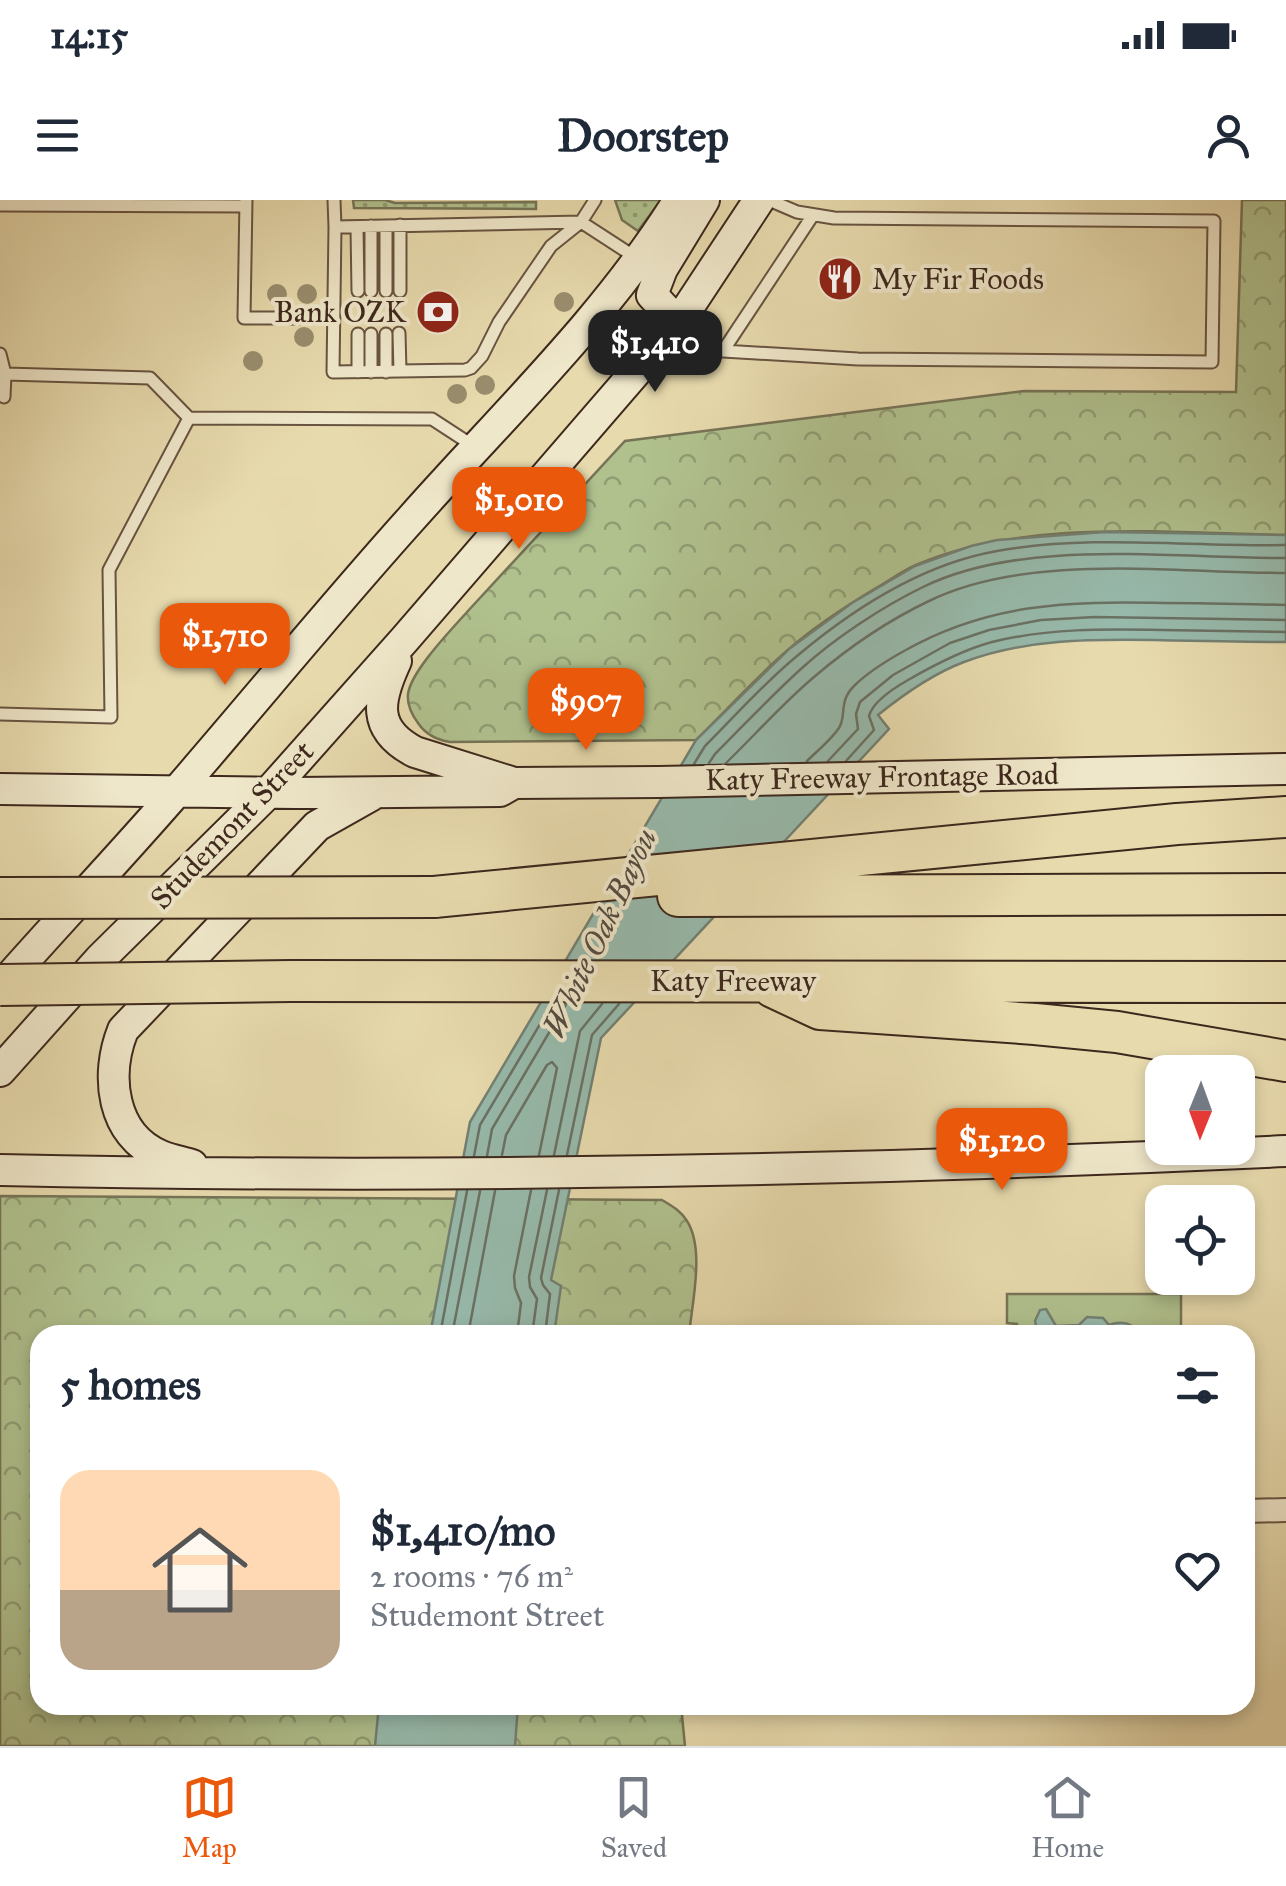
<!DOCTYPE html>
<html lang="en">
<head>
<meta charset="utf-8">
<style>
	:root { --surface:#fff; --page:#f2f2f3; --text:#1f2937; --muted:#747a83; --line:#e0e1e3; --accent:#ea580c }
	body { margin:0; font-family:"IM FELL Great Primer",serif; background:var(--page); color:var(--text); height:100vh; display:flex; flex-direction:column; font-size:38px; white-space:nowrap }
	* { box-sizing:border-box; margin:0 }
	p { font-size:32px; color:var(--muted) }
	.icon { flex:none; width:55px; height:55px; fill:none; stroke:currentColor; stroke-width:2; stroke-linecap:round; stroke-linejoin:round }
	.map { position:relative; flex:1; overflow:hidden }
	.drawer { position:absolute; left:30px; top:1125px; width:1225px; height:390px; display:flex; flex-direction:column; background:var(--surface); border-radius:30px; box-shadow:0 5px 15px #0003 }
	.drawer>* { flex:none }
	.needle { width:65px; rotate:181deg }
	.controls { position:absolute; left:1145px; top:855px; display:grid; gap:20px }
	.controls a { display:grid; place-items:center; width:110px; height:110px; border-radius:20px; background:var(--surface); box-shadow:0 5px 15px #0003; font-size:50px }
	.price { position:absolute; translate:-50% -85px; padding:0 22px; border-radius:20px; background:var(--accent); color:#fff; font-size:32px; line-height:65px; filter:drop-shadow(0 2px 5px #0008) }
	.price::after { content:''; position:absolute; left:50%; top:60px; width:30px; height:22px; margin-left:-15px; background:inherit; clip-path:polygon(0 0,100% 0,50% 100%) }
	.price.active { background:#222; color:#fff }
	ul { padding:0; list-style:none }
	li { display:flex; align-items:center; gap:30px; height:250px; padding:0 30px }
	li span { display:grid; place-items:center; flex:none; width:280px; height:200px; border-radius:30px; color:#555 }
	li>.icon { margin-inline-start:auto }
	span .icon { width:120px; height:120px; fill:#fffc; stroke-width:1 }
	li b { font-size:42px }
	h2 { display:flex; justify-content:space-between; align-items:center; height:120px; padding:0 30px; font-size:42px }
	.status { display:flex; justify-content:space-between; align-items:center; height:70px; padding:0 50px; background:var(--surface); direction:ltr }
	.status svg { height:28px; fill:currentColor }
	header { display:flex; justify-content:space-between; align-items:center; height:130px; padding:0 30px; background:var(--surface); font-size:45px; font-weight:700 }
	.menu { display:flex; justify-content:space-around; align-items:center; height:140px; border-top:2px solid var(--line); background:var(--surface); font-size:28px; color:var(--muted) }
	.menu a { display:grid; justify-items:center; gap:5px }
	.menu .active { color:var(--accent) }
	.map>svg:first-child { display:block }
	.grass { fill:url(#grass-dots); stroke:#767456; stroke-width:2.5 }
	.park { fill:url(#park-crowns); stroke:#767456; stroke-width:2.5 }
	.pitch { fill:#b0c18e; stroke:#767456; stroke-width:2.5 }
	.water { fill:#97baac; stroke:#738073; stroke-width:2.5 }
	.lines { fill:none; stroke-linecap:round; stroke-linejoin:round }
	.shore { stroke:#6a7164; stroke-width:2.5 }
	.service-casing { stroke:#685441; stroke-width:15 }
	.minor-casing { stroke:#685441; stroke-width:26 }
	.secondary-casing { stroke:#3d281d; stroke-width:34 }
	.motorway-casing { stroke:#3d281d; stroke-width:44 }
	.service { stroke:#efe7ca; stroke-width:11 }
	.minor { stroke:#efe7ca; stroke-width:22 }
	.secondary { stroke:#efe7ca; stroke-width:30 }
	.motorway { stroke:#e7daad; stroke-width:40 }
	.motorway-bridge-casing { stroke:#3d281d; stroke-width:44; stroke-linecap:butt }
	.motorway-bridge { stroke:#e7daad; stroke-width:40 }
	.tree { fill:#998d6d }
	.labels { text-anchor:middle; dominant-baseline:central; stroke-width:8; stroke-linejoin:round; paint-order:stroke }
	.poi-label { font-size:30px; fill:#3d281d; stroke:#efe7ca; text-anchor:start }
	.street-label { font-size:30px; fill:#3d281d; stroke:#efe7ca }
	.water-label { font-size:32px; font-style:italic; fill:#544c41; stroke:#efe7ca }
</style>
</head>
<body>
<div class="status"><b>14:15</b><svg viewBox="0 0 49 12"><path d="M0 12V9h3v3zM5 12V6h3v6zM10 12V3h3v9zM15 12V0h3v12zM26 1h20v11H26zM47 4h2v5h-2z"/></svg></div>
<header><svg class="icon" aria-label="menu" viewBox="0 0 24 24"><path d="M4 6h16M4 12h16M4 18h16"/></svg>Doorstep<svg class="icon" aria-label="person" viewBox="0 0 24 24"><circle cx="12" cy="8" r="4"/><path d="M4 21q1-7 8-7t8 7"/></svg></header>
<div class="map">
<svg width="1286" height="1546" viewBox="0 0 1286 1546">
	<defs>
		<pattern id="grass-dots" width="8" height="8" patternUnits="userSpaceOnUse" patternTransform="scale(2.5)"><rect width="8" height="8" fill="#b0c18e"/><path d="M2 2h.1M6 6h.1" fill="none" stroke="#909d73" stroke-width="1.8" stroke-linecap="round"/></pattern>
		<pattern id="park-crowns" width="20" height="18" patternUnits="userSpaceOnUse" patternTransform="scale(2.5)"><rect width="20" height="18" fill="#b0c18e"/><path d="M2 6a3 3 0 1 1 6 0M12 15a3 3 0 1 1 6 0" fill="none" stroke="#909d73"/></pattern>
	</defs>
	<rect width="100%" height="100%" fill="#e7daad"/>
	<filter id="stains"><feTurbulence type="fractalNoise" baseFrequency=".002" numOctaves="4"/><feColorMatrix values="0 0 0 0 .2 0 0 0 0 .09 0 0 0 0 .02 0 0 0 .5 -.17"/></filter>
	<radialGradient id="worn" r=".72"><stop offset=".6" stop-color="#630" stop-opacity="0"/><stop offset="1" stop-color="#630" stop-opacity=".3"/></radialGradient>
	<path class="grass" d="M 353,0 L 385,0 L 395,3 L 536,2 L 536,9 L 354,8 Z
		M 615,0 L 661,0 L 638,31 L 622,20 Z"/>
	<path class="park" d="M 1242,0 L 1286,0 L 1286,335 C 1170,333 1024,318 916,365 C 902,371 889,381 876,388 C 846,406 815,426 789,449 C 756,477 727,510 696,540 L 450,542 C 437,540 426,535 418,523 C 412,515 407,504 408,494 C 411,471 452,429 467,412 L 625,241 L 1024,191 L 1236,192 Z
		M 0,996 L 662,1000 C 672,1006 681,1011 687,1021 C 705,1049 692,1103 689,1135 L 40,1135 L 40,1505 L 681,1505 L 685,1546 L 0,1546 Z"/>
	<path class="pitch" d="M 1007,1094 L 1181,1094 L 1181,1127 L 1175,1127 L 1174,1135 L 1017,1135 L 1017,1124 L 1007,1123 Z"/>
	<path class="water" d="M 1105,332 L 1286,335 L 1286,442 C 1242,442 1198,441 1154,440 C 1090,439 1025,439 964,462 C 932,474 904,494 878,515 L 889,529 L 601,838 L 551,1080 L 561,1086 L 554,1135 L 430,1135 L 470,922 L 696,540 L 789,449 L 852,403 L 915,366 L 971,346 L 997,340 Z
		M 1046,1109 L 1056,1126 L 1079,1125 L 1087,1117 L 1103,1118 L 1109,1125 C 1123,1120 1133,1123 1141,1135 L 1038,1135 L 1035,1121 L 1040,1110 Z
		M 379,1505 L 518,1505 L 515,1546 L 375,1546 Z"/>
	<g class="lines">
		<path class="shore" d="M 807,561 C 817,551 831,540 839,528 C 847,515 838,502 854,486 C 868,472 886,461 904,451 C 988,403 1069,401 1163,403 C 1204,403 1245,404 1286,405
			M 828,561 L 858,529 L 856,514 L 860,502 L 893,475 L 950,443 L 989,430 L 1041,420 L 1095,417 L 1286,420
			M 846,561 L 874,530 L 869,516 C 873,501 894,488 908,480 C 934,465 962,450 992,442 C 1048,428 1105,429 1162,430 C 1203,431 1245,431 1286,432
			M 709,563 L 715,554 C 744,525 772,495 802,468 C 835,438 882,407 923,387 C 1025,337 1174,359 1286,358
			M 726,563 C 755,535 783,503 814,477 C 848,448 889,420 929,401 C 1029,352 1177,373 1286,373
			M 694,564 L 705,546 C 735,516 764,483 797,456 C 854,408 923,364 997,351 C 1092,334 1190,347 1286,345
			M 502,955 L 506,935 L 547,865 L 552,862 L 557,868 L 539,955
			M 554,955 L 580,831 L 602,804
			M 567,955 L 592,835 L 619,804
			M 474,956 L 480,925 L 552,804
			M 487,956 L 492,929 L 566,804
			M 440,1135 L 467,991
			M 452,1135 L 480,991
			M 468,1135 L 495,991
			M 517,1135 L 521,1103 L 515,1088 L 514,1076 L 531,990
			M 532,1135 L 537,1099 L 530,1087 L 529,1077 L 547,990
			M 545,1135 L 550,1094 L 543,1085 L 541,1078 L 559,990"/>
		<defs>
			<path id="service" d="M 246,0 L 244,118 L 334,118
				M 334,0 L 335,27
				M 595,0 L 581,22 L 551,46 L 499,122 L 482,156 L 471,168 L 465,170 L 333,172 L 335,27 L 581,22 L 635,57
				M 0,5 L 246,6
				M 371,26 L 371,91
				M 386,26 L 386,91
				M 357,27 L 358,91
				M 400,91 L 400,25
				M 678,123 L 723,151 L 858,159 L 1212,162 L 1214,21 L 834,18 L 797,12 L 769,0
				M 399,133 L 400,171
				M 358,134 L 358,172
				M 371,134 L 371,172
				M 386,134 L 386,172
				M 723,151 L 813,15
				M 0,154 L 5,174
				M 4,197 L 5,174 L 150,178 L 189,218 L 432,219 L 475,247
				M 0,514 L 111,517 L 109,370 L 189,218"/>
			<path id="minor" d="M 1245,1311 L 1286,1310"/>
			<path id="secondary" d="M 678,123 L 652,95 L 662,69 L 704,0
				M 396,461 C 378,500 371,529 415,552 L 511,582
				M 0,589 L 296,593 L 500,591 L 514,583 L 659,582 L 1286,569
				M 0,788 C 59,721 120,657 178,590 C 256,500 331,408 411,319 C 503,215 605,119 679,0
				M 0,871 L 100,759 L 268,593 L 405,439 L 678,123 L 759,0
				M 192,965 C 182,962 171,960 161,956 C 111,935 105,875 123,830 L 317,626 L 372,595
				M 0,970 C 429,979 858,971 1286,951"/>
			<path id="motorway" d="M 678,696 L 1286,694
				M 434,697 L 1177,624 L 1286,617
				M 291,781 L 1286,782
				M 773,787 L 820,809 L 1035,824 L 1117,832 L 1286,861"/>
		</defs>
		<use href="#service" class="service-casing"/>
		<use href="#minor" class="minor-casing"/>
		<use href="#secondary" class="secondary-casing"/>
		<use href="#motorway" class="motorway-casing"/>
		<use href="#service" class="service"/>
		<use href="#minor" class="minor"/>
		<use href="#secondary" class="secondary"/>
		<use href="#motorway" class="motorway"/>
		<defs>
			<path id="motorway-bridge" d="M 0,698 L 434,697
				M 0,785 L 291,781"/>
		</defs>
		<use href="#motorway-bridge" class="motorway-bridge-casing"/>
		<use href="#motorway-bridge" class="motorway-bridge"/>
	</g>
	<g class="tree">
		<circle cx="277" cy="94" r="10"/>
		<circle cx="307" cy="94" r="10"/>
		<circle cx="564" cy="102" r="10"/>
		<circle cx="304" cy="137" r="10"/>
		<circle cx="253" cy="161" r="10"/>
		<circle cx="485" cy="185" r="10"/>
		<circle cx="457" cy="194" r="10"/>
	</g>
	<defs>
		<symbol id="restaurant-disc" viewBox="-11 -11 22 22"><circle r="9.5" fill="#8f2418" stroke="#efe7ca"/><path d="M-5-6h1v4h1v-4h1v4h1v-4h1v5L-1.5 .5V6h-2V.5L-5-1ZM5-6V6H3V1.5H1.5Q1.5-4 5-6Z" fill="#fff"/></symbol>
		<symbol id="bank-disc" viewBox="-11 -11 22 22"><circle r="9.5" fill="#8f2418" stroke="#efe7ca"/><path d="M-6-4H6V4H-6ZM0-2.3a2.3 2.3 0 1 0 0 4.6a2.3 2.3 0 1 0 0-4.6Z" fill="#fff"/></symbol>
	</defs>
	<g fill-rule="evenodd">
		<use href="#restaurant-disc" x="815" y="54" width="50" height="50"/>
		<use href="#bank-disc" x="413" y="87" width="50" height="50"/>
	</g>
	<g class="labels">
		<g class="poi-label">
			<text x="872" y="79">My Fir Foods</text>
			<text x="406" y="112" text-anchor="end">Bank OZK</text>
		</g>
		<g class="street-label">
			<text transform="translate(882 577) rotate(-1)">Katy Freeway Frontage Road</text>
			<text transform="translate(232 625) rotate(-46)">Studemont Street</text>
			<text x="733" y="781">Katy Freeway</text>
		</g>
		<g class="water-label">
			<text transform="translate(600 733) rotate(-65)">White Oak Bayou</text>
		</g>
	</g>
	<rect width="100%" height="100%" filter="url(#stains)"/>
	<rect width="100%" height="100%" fill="url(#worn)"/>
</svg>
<div class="controls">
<a><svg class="needle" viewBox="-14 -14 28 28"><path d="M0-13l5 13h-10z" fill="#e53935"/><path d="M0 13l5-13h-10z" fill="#747a83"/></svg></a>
<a><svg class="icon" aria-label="locate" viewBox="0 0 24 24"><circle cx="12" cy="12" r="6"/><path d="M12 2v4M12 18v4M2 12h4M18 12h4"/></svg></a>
</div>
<b class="price active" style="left:655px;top:195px">$1,410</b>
<b class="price" style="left:519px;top:352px">$1,010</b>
<b class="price" style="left:225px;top:488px">$1,710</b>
<b class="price" style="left:586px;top:553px">$907</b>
<b class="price" style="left:1002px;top:993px">$1,120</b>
<section class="drawer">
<h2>5 homes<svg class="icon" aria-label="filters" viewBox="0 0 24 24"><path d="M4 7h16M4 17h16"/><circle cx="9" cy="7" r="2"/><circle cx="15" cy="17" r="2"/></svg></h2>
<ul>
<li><span style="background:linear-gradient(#ffd9b3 60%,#b9a48a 0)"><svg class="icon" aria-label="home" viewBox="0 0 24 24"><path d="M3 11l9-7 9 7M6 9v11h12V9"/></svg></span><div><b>$1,410/mo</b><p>2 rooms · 76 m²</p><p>Studemont Street</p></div><svg class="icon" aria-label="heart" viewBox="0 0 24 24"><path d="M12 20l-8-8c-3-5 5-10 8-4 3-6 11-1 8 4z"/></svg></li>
</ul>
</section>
</div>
<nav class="menu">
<a class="active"><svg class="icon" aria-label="map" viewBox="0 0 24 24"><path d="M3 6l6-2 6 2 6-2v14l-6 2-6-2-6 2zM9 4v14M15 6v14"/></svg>Map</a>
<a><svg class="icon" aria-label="saved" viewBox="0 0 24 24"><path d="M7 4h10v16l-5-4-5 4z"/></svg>Saved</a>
<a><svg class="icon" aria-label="home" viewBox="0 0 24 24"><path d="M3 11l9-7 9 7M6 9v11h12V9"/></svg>Home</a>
</nav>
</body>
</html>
